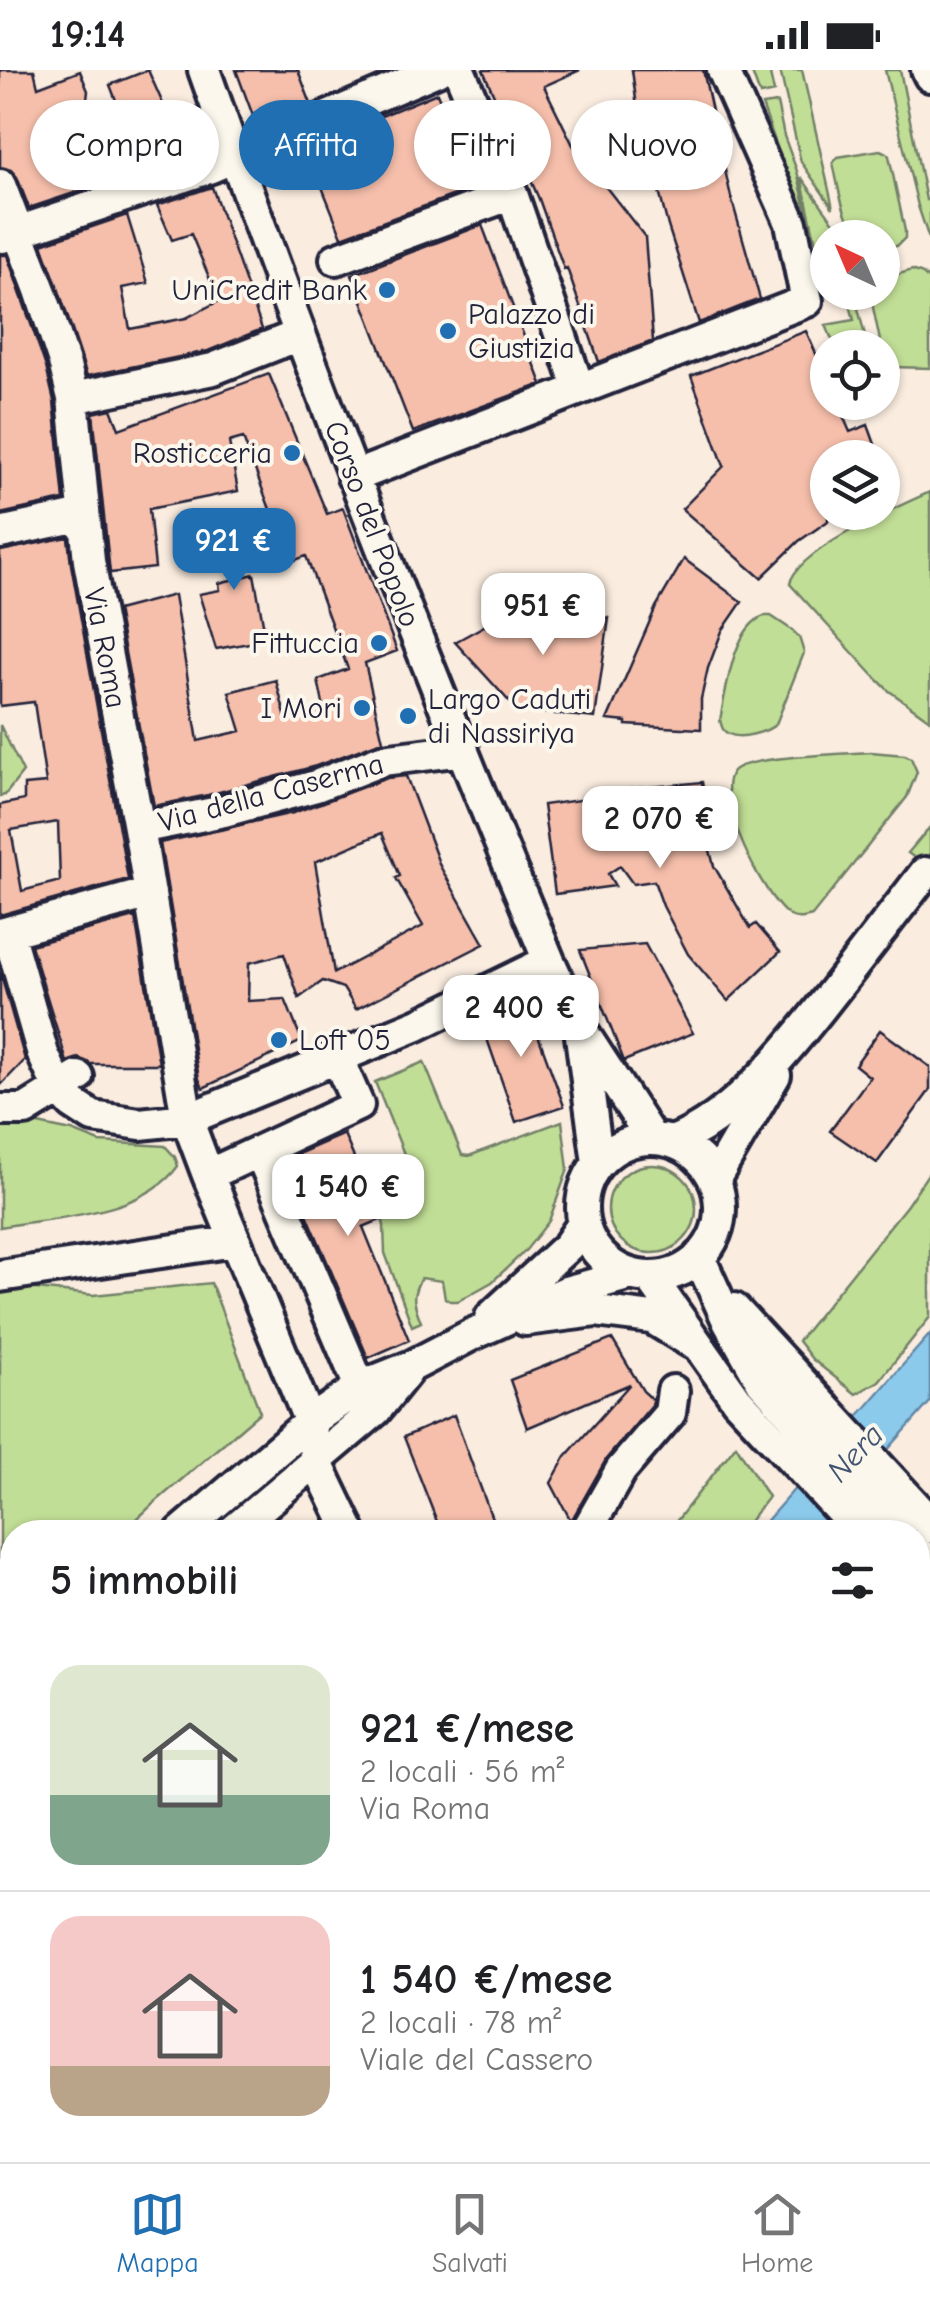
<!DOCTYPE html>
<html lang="it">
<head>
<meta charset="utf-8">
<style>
	:root { --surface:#fff; --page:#f2f2f2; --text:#202124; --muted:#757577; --line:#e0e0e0; --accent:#1f6fb2 }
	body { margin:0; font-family:"Comic Neue",sans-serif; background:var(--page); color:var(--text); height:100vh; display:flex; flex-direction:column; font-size:38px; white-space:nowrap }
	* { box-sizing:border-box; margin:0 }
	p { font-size:32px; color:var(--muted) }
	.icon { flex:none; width:55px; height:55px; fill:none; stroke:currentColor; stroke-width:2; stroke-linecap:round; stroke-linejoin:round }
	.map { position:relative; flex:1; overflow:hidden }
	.side { position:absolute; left:0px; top:1450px; width:930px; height:642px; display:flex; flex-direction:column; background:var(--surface); border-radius:40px 40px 0 0; box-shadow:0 2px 8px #0004 }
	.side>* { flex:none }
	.banner { position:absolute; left:30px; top:30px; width:870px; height:90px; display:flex; gap:20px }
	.needle { width:65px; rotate:316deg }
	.fabs { position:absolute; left:810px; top:150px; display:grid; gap:20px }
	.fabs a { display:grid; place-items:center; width:90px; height:90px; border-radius:50%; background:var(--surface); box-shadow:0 2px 8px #0004; font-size:50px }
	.price { position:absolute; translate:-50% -85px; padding:0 22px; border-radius:20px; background:#fff; color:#222; font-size:32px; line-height:65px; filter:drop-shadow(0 2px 5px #0008) }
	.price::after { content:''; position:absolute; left:50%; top:60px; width:30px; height:22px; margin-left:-15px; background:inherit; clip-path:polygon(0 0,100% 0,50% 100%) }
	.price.selected { background:var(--accent); color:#fff }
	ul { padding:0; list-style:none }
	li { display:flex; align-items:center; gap:30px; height:250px; padding:0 50px }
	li+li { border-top:2px solid var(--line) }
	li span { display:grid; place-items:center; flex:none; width:280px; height:200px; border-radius:30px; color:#555 }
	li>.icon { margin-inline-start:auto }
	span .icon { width:120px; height:120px; fill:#fffc; stroke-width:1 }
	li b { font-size:42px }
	h2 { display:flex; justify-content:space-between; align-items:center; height:120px; padding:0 50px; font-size:42px }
	.tag { padding:0 35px; border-radius:45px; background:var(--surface); box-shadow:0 2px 8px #0004; font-size:35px; line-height:90px }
	.tag.selected { background:var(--accent); color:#fff }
	.status { display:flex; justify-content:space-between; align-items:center; height:70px; padding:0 50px; background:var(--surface); direction:ltr }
	.status svg { height:28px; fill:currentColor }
	.menu { display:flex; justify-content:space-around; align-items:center; height:140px; border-top:2px solid var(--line); background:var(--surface); font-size:28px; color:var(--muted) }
	.menu a { display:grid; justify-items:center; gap:5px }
	.menu .selected { color:var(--accent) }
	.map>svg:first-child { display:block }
	.green { fill:#c1de96; stroke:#728068; stroke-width:2.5 }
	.water { fill:#8ccaec; stroke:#6287a5; stroke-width:2.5 }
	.building { fill:#f6bfab; stroke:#22223b; stroke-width:2.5; fill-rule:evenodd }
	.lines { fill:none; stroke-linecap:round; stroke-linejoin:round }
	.minor-casing { stroke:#22223b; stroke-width:38 }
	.minor { stroke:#fbf7ec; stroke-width:30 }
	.poi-dot { fill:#1f6fb2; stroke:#fbf7ec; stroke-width:4 }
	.labels { text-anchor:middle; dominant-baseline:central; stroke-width:8; stroke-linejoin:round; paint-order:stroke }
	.poi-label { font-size:30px; fill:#22223b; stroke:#fbf7ec; text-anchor:end }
	.street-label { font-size:30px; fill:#22223b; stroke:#fbf7ec }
	.water-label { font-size:32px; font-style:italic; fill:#425470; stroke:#fbf7ec }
</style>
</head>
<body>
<div class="status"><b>19:14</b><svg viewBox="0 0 49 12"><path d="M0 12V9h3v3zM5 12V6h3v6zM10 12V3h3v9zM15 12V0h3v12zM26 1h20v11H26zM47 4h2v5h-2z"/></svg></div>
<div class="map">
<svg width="930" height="2092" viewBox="0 0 930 2092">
	<rect width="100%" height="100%" fill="#faecdf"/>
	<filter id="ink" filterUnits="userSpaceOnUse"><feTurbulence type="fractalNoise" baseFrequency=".01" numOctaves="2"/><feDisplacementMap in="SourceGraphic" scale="20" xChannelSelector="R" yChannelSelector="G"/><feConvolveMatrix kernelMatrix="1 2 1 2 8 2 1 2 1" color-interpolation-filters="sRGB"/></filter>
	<g filter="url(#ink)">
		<path class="green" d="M 751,0 L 769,0 L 774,22 L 760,25 Z
			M 780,0 L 802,0 L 833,138 L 801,92 Z
			M 885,0 L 900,0 L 926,130 L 930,130 L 930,172 L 918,136 Z
			M 777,33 L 784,66 L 797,101 L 813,168 L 810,168 L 762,35 Z
			M 880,80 L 887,83 L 889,86 L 905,161 L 905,168 L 897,176 L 883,175 L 882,168 C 877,168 871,169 866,168 C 843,161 838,113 833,93 L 838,87 Z
			M 801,107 L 838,158 L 840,167 L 828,168 L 827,208 L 823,204 Z
			M 912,200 L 923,204 L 930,211 L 930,298 L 891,297 L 884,290 L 870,223 L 882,222 L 883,209 Z
			M 847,223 L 854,223 L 868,277 L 835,277 L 826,255 L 854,250 Z
			M 930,422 L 930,650 L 888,620 L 873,605 L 790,514 C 795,481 899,436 930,422 Z
			M 764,546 L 771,546 L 792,560 L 799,567 L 804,583 L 776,654 C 768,662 740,670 729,664 C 722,661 722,657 720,650 C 726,622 733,557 764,546 Z
			M 0,655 L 23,702 L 5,725 L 0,726 Z
			M 871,682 L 905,685 L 911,688 L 917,702 L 907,727 L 812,846 C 804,848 798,850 790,846 C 765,831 712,726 733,701 C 746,686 848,684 871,682 Z
			M 930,757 L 930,799 L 908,783 Z
			M 424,992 L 462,1085 L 469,1086 L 562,1051 L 568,1099 L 549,1151 L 526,1180 L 492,1212 L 458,1231 L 450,1231 L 445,1228 L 442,1211 L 421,1208 C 410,1227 414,1233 421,1252 L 412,1256 L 385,1183 L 384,1156 L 377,1127 L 369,1108 L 406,1089 L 375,1012 Z
			M 0,1048 L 23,1051 L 72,1061 L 100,1072 L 165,1076 L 175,1087 L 178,1096 C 144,1145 55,1147 0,1157 Z
			M608 1139a44 44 0 1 1 88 0a44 44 0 1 1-88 0Z
			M 930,1101 L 930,1247 L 879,1311 L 856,1324 L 812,1289 L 798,1271 L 907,1135 Z
			M 211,1213 L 260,1342 L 152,1435 L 123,1462 L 12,1462 L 12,1568 L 0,1580 L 0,1220 L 17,1217 L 93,1225 Z
			M 736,1375 L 768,1427 L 741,1462 L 668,1462 Z
			M 2,1693 L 12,1702 L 12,1767 L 0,1775 Z
			M 0,1847 L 12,1864 L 12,1927 L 0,1941 Z
			M 0,1992 L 12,2005 L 12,2080 L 273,2080 L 255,2092 L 0,2092 Z
			M 405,2080 L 610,2080 L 591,2092 L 389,2092 Z"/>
		<path class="water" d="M 930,1264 L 930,1332 L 815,1462 L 757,1462 Z
			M 303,2080 L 374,2080 L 356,2092 L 286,2092 Z"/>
		<path class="building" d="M 0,0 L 34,0 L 38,17 L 80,1 L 88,21 L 86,37 L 44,54 L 58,90 L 105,73 L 116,109 L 29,138 L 17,107 L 11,100 L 0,97 Z
			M 148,0 L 186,86 L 143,100 L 110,15 Z
			M 236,0 L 298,0 L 311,34 L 256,54 Z
			M 483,0 L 580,0 L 544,16 L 573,75 L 645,167 L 653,271 L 599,292 L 567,198 L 564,199 L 539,129 Z
			M 632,0 L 703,0 L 731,127 L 760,229 L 699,253 L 668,156 L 637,37 Z
			M 437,23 L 476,117 L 342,167 L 306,77 Z
			M 212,117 L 262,259 L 208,281 L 87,306 L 42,174 L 127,145 L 148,213 L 122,218 L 130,259 L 186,248 L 219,231 L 191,164 L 172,170 L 157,135 Z
			M 482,155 L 542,314 L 413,362 L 352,205 Z
			M 0,185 L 7,185 L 46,297 L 54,331 L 64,430 L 0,444 Z
			M 806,261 L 828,311 L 828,332 L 837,332 L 850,362 L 868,355 L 880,388 L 828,388 L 828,451 L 799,471 L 761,508 L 682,439 L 724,396 L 691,306 Z
			M 269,304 L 327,444 L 343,438 L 397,581 L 365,593 L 383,671 L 316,696 L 208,725 L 154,736 L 117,540 L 174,525 L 198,671 L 241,661 L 229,622 L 276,610 L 286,649 L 324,638 L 318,610 L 348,599 L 306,486 L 290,492 L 243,368 L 229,372 L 238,421 L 149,439 L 155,498 L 110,503 L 93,343 L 111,339 L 119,359 Z
			M 68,467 L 71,494 L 128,809 L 0,845 L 0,735 L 24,730 L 24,715 L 46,713 L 34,632 L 0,636 L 0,481 ZM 58,752 L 60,811 L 22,821 L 11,760 Z
			M 684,489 L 742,532 L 722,561 L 708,598 L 701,629 L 701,659 L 626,655 L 626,652 L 607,650 L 656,537 Z
			M 254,504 L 266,570 L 216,579 L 199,524 L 220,520 L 219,513 Z
			M 533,529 L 609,548 L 595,648 L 517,640 L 455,572 Z
			M 406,706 L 440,796 L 484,874 L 356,939 L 343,918 L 323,911 L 299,928 L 284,884 L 249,893 L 248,931 L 285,929 L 302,971 L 203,1018 L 199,1009 L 160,773 L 293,743 L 387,708 ZM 382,763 L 400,806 L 396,808 L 423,856 L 334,903 L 315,792 Z
			M 702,712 L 708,751 L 703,753 L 714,796 L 750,858 L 756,854 L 780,882 L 728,931 L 688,884 L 663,836 L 654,811 L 633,814 L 620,796 L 608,804 L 615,816 L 555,824 L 543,735 L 631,723 L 631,719 Z
			M 135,847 L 159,994 L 90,994 L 78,988 L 67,992 L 31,875 Z
			M 645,874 L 693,963 L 624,991 L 580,880 Z
			M 0,902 L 25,990 L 0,1016 Z
			M 523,924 L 564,1036 L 516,1052 L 479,946 Z
			M 880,960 L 930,997 L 930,1020 L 877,1093 L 830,1061 L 870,1007 L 855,995 Z
			M 344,1064 L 380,1150 L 363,1157 L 409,1270 L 368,1288 L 284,1090 Z
			M 612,1269 L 643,1321 L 653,1330 L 652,1335 L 607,1388 L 571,1451 L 551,1413 L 566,1386 L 630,1314 L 527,1358 L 510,1310 Z
			M 454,1345 L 497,1462 L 441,1462 L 404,1367 Z
			M 930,2053 L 930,2092 L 898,2092 L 908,2080 L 918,2080 L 918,2068 Z"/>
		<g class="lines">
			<defs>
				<path id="minor" d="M 204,0 C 310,301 426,597 549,891 L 580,958 L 652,1069
					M 459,0 L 512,124 L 579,319
					M 927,0 L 930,6
					M 0,115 L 40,220 L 64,292 L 73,328 L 89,491 L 139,758 L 187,1049 L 208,1105 L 310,1352 L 316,1391 L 350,1462
					M 3,167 L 211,97 L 437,0
					M 336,189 L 512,124
					M 73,328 L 213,299 L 299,265
					M 353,407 L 807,231 L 791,153 L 723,0
					M 0,463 L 83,445
					M 139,758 L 224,741 L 316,716 L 382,690 L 463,680
					M 8,862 L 150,823
					M 0,864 L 8,862 L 43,984 L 59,1019 L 73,1034 L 93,1047 L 140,1054 L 187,1049 L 205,1042 L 417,955 L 549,891
					M 581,966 L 598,1093
					M 0,1040 L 25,1040 L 78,1007
					M582 1138a69 69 0 1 1 138 0a69 69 0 1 1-138 0Z
					M 672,1072 C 739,1047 801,963 844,908 C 871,873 898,838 925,803
					M 260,1082 L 360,1317
					M 208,1105 L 358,1035 L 337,987
					M 714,1110 L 775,1005
					M 699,1187 L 729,1253 L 762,1312 L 899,1462
					M 0,1206 L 235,1171
					M 650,1207 L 737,1330 L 860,1462
					M 734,1239 L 920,1441 L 930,1457
					M 491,1247 L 568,1176 L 583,1154
					M 525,1250 L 596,1241 L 652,1248 L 691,1272
					M 181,1462 L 310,1352 L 360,1317 L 410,1297 L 473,1264 L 566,1222 L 631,1204
					M 232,1462 L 376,1340 L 408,1300
					M 586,1462 L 621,1400 L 670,1343 L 673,1321
					M 918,1482 L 930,1495
					M 918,1513 L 930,1523
					M 0,1616 L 12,1607
					M 0,1659 L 12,1649
					M 918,1683 L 930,1697
					M 918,1767 L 930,1753
					M 918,1853 L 930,1839
					M 682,2080 L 700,2092
					M 731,2092 L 738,2080"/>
			</defs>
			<use href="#minor" class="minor-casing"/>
			<use href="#minor" class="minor"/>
		</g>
	</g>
	<g class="poi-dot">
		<circle cx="387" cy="220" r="10"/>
		<circle cx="448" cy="261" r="10"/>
		<circle cx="292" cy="383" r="10"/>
		<circle cx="379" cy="573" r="10"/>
		<circle cx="362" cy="638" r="10"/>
		<circle cx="408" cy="646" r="10"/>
		<circle cx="279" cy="970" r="10"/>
	</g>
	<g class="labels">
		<g class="poi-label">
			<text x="367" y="220">UniCredit Bank</text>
			<text x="468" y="244" text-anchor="start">Palazzo di<tspan x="468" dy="34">Giustizia</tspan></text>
			<text x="272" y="383">Rosticceria</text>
			<text x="359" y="573">Fittuccia</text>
			<text x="428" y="629" text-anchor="start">Largo Caduti<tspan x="428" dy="34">di Nassiriya</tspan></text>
			<text x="342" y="638">I Mori</text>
			<text x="299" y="970" text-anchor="start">Loft 05</text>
		</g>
		<g class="street-label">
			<text transform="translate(372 454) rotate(69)">Corso del Popolo</text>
			<text transform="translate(105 578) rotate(79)">Via Roma</text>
			<text transform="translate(271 723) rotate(-15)">Via della Caserma</text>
		</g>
		<g class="water-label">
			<text transform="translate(855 1383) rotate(-47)">Nera</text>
		</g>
	</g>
</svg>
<div class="fabs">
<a><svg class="needle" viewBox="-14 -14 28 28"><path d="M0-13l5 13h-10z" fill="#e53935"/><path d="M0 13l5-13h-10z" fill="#757577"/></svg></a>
<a><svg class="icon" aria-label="locate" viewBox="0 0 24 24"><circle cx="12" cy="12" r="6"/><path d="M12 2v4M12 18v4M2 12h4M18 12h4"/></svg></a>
<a><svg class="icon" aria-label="layers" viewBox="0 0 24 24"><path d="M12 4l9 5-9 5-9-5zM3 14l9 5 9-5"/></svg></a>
</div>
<b class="price selected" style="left:234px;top:523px">921 €</b>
<b class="price" style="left:543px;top:588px">951 €</b>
<b class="price" style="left:660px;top:801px">2 070 €</b>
<b class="price" style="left:521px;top:990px">2 400 €</b>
<b class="price" style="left:348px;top:1169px">1 540 €</b>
<div class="banner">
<a class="tag">Compra</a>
<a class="tag selected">Affitta</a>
<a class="tag">Filtri</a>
<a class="tag">Nuovo</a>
</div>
<section class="side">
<h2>5 immobili<svg class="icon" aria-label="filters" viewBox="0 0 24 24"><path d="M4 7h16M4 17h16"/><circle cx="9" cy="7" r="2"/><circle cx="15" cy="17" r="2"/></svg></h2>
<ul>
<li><span style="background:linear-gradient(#dfe7d0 65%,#7fa58c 0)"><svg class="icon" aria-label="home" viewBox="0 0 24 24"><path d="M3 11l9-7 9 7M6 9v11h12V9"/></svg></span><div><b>921 €/mese</b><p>2 locali · 56 m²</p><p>Via Roma</p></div></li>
<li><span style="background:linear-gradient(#f6c9c9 75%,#b9a48a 0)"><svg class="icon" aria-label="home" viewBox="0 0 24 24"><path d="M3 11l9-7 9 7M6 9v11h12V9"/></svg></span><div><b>1 540 €/mese</b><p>2 locali · 78 m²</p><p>Viale del Cassero</p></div></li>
</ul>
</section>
</div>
<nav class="menu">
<a class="selected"><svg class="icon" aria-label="map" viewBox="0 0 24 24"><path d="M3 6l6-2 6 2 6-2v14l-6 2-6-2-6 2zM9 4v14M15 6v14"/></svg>Mappa</a>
<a><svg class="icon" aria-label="saved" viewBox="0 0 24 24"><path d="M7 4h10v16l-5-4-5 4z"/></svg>Salvati</a>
<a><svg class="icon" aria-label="home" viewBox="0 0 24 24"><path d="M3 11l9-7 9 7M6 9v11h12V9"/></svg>Home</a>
</nav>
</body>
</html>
